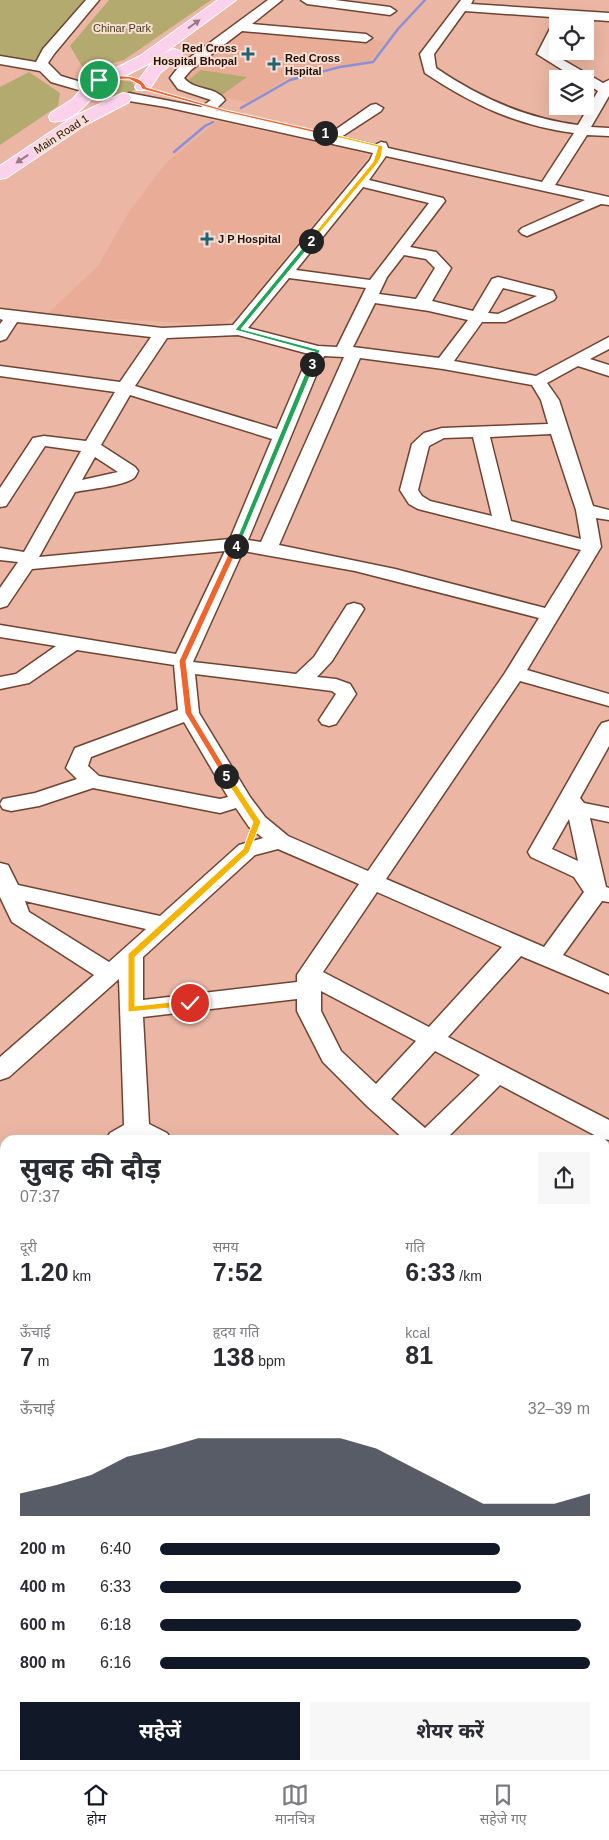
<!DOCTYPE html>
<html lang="hi">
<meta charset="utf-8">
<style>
:root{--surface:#fff;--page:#f7f7f7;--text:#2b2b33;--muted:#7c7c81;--line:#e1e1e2;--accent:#111827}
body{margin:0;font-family:Arial,"Noto Sans Devanagari",sans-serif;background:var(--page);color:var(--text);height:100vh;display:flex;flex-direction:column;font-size:19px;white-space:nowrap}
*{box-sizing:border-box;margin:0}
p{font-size:16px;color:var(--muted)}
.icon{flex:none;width:28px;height:28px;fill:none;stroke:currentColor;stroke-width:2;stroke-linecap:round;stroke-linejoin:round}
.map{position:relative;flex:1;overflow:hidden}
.drawer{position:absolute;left:0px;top:1135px;width:610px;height:635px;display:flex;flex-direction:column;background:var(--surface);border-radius:15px 15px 0 0;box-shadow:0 5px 20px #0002}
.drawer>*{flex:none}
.fabs{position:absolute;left:549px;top:15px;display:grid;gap:10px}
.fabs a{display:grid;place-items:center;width:45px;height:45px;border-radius:0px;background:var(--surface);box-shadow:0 5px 20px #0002;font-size:25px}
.pin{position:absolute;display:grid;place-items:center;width:42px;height:42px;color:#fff;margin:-21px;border:2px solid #fff;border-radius:50%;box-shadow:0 1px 5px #0007}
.km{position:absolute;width:25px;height:25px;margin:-12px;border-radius:50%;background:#222;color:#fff;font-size:14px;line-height:25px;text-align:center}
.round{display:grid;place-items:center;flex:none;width:52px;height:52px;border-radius:0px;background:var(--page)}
.summary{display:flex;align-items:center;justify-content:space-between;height:85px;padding:0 20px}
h1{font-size:28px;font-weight:700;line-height:38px}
.figures{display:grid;grid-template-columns:repeat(3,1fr);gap:8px;height:85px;padding:5px 20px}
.figures div{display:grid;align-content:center}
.figures b{font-size:25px;font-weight:700}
.figures small{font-size:14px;font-weight:400}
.figures p{font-size:14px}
.chart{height:140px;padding:10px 20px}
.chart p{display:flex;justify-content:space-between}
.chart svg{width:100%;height:90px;margin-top:5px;fill:var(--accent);opacity:.7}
.action{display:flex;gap:10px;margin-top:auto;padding:10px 20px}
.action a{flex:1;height:58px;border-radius:0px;background:var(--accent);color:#fff;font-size:20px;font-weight:700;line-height:58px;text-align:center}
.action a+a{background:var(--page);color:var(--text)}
ul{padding:0 20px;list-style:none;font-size:16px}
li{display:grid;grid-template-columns:80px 60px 1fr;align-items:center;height:38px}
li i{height:12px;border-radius:6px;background:var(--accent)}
.dock{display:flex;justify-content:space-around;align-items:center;height:70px;border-top:1px solid var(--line);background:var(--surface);font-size:14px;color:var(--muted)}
.dock a{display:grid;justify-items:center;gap:2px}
.dock .current{color:var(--accent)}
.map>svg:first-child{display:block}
</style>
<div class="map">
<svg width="609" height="1770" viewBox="0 0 609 1770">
<rect width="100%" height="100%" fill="#ebb7a4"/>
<!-- built -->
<g fill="#e8ac97">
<polygon points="241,28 386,41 370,61 337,66 288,78 248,102 221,97 180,78"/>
<polygon points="217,121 353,150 369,156 239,314 220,325 46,315 98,266 129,212 165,164"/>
</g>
<!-- green -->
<g fill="#b3aa6f">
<polygon points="0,0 86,0 73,15 38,62 0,55"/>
<polygon points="109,0 211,0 124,60 102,66 83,68 70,46"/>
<polygon points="201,70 247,77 222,95 185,83"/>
<polygon points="29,72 60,93 58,106 0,145 0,87"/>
<path d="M119 80 132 82 136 88C127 99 107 99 96 91L98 84Z"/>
</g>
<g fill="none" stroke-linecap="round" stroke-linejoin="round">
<!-- stream -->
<g stroke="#8c8fd5" stroke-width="2.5">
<polyline points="241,108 290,80 340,67 373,62 398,29 425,0"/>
<polyline points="174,152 205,126 213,122"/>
</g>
<defs>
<g id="minor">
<polygon points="86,0 99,0 54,54 48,63 61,76 94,86 96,89 94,92 89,93 51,82 40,71 0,64 0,56 36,62 43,49"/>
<path d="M268 0H282L252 24 366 34 372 38 366 42 242 31 191 70 184 78C194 91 216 86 225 100L215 110 328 135 371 105 376 104 383 108 381 111 341 137 375 145 381 142 386 143 388 148 542 182 574 133C518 126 471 104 425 73L420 54 461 0H473L471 4 609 13V21L465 11 434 54 436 68C480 98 525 118 578 125L598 91 585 83V79H577L537 54 553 23H563L558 24V40L551 53 603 83 609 80V96L591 127 609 128V136L587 135 555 185 609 197V205L601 204 527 236 522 234 519 231 522 228 585 200 386 156 369 180 443 198 445 201 410 247 436 252 451 268 432 301 473 311 492 279 498 277 553 291 556 297 554 300 506 322H482L454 361 536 376 609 337V349L590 359 609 365V376L578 366 547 383 559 400 593 506 609 510V520L596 518 601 547 527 670 609 694V706L520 681 386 879 544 947 584 892 574 877 531 857 528 852 599 727 602 723 609 721V746L580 798 584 803 609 808V822L590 818 606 887 609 888V902L602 901 563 955 609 976V993L521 956 448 1037 609 1120V1140L600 1138 500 1085 445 1140H405L367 1106 323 1062 297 1011V999L143 1017 149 1124 167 1133 171 1140H106L110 1133 124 1125 119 979 9 1077 0 1080V1057L94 975 12 922 0 897V863L8 865 18 885 160 916 239 845 263 838 249 827 236 808 220 813 93 788 39 806 11 811 3 809 0 804 3 799 35 793 77 779 66 768 75 748 178 710 174 665 77 650 29 683 0 689V677L16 674 56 646 0 637V625L176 654 225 551 32 569 7 606 0 608V588L18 562 0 560V548L24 552 81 451 45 446 6 506 0 507V488L33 438 44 436 86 441 115 392 0 376V366L120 382 151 337 17 322 6 339 0 341V324L3 320 0 319V309L162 328 233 325 370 160 373 153 166 107 129 101 122 97 129 93 201 107 211 100 178 89 170 78 181 64ZM363 187 429 203 370 280 296 270ZM404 255 426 259 435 268 416 299 379 294 387 277ZM289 278 366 288 337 347 318 346 248 328ZM503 288 537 296 498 314 488 313ZM375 303 429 311 468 320 439 358 353 347ZM238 335 309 354 277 429 135 386 167 338ZM324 356 344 357 261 542 248 540ZM360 358 443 369 532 385 541 400 548 424 442 428 424 433 412 444 400 490 409 504 418 509 581 550 545 608 395 569 279 545ZM130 395 272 439 230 539 39 557 75 492C90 489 123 486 134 478 136 476 137 473 138 471L135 467 101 445ZM551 434 576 510 581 539 511 521 490 437ZM473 437 492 516 430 501 422 496 418 490 429 446 444 438ZM95 457 118 472 82 480ZM243 551 355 571 539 618 505 673 368 871 288 836 265 817 250 797 199 713 195 674 332 691 336 694 319 720 322 724 329 726 336 724 356 694 350 684 336 679 317 677 332 661 364 609 361 605 354 603 347 605 314 657 296 674 193 662ZM184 722 228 797 220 799 99 776 88 766 91 757ZM569 819 578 861 552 849ZM278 849 359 884 301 969 297 975V982L143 1000V957L255 855ZM377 892 502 947 429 1027 323 972ZM25 901 146 929 109 962 29 912ZM321 991 416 1041 376 1084 341 1051 321 1011ZM435 1051 480 1075 425 1128 391 1099Z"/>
<polygon points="301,0 335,0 390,7 396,11 390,15 307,4"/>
<polygon points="609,1170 609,1195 605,1196 605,1172"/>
<polygon points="605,1331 609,1332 609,1364 605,1363"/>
<polygon points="609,1414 609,1443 605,1444 605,1415"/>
<polygon points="0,1425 5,1427 5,1453 0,1451"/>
<polygon points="605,1639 609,1640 609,1668 605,1667"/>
<polygon points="5,1642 5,1674 0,1676 0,1644"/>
<polygon points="0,1682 5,1683 5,1713 0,1712"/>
<polygon points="215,1765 275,1765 273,1770 213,1770"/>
<polygon points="283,1765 316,1765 318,1770 285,1770"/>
</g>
<g id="major">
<polygon points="218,0 236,0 152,62 115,81 103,81 101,78 103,75 140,56"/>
<path d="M174 49 180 51 182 54 180 57 160 73 149 90H137L135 87C144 72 156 54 174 49Z"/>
<path d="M89 86 95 87 97 91C88 104 69 125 51 121L49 117 51 113 73 99 83 87Z"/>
<polygon points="123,93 129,94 131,98 129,102 85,125 6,178 0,179 0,166 73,117"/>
</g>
</defs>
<!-- minor casing -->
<use href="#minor" stroke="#6f4332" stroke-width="3"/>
<!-- major casing -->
<use href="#major" stroke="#fff" stroke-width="2"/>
<!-- minor -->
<use href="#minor" fill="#fff" fill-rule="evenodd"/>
<!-- major -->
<use href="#major" fill="#fbd1ec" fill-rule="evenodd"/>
</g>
<!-- one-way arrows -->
<defs><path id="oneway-solid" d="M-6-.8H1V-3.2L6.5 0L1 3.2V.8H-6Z" transform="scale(1.25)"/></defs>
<g fill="#997a86">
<use href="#oneway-solid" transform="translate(194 24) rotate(-36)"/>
<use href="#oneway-solid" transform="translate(22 159) rotate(146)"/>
</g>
<!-- split-1 -->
<path fill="#f0652b" stroke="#fff" d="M109 76C120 76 141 74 146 87L226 110 328 133 325 135 225 112 142 89 140 85 129 79 97 80Z"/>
<!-- split-2 -->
<polygon fill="#f5b400" stroke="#fff" points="325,132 383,146 381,157 377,164 311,243 309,240 373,162 378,147 323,134"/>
<!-- split-3 -->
<polygon fill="#22a559" stroke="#fff" points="309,240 314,241 241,329 320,350 315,364 312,366 309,364 315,352 235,330"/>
<!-- split-4 -->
<polygon fill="#22a559" stroke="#fff" points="312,363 315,364 239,546 233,548 309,364"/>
<!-- split-5 -->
<polygon fill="#f0652b" stroke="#fff" points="236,544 239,546 186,661 192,713 230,776 226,778 223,776 185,713 179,661 232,546"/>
<!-- split-6 -->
<polygon fill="#f5b400" stroke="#fff" points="224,774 229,774 261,822 249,852 135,957 135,1006 190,1000 195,1003 190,1006 128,1012 128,954 243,849 253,822 223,776"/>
<!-- markers -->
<g fill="#206376" stroke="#f9ded4" stroke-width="2">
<path d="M245.5 46.5h5v5h5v5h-5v5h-5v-5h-5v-5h5z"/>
<path d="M271.5 56.5h5v5h5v5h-5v5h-5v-5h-5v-5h5z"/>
<path d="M204.5 231.5h5v5h5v5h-5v5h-5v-5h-5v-5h5z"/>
</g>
<g text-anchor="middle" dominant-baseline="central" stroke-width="4" stroke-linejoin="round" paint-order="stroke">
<!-- far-park labels -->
<g font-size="11" fill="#45401c" stroke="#f9ded4">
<text x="122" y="28">Chinar Park</text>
</g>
<!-- far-poi labels -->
<g font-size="11" font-weight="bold" fill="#221009" stroke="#f9ded4" text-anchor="start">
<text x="237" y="48" text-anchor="end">Red Cross<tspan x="237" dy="13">Hospital Bhopal</tspan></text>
<text x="285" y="58">Red Cross<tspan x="285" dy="13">Hspital</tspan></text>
<text x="218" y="239">J P Hospital</text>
</g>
<!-- far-street labels -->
<g font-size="11" fill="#221009" stroke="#f9ded4">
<text transform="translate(61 134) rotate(-33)">Main Road 1</text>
</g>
</g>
</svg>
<div class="fabs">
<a><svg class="icon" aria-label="locate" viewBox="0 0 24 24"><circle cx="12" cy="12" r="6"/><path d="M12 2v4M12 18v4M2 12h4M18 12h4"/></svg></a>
<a><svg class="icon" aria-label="layers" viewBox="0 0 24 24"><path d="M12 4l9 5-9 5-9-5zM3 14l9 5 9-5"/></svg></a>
</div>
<div class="pin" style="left:99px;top:80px;background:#1e9e55"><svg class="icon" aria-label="arrive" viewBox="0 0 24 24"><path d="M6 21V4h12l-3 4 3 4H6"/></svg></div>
<div class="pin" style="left:190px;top:1003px;background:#d93025"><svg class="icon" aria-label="check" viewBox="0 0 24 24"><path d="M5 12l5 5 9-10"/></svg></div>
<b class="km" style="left:325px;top:133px">1</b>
<b class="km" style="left:311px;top:241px">2</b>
<b class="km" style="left:312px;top:364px">3</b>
<b class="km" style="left:236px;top:546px">4</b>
<b class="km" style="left:226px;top:776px">5</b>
<section class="drawer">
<div class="summary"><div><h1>सुबह की दौड़</h1><p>07:37</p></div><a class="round"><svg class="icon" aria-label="share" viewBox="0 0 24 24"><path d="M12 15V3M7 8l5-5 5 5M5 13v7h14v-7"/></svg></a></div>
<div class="figures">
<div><p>दूरी</p><b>1.20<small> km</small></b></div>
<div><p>समय</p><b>7:52</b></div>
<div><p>गति</p><b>6:33<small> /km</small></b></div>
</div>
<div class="figures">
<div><p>ऊँचाई</p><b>7<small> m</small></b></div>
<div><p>हृदय गति</p><b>138<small> bpm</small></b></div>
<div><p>kcal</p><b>81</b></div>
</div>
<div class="chart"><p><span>ऊँचाई</span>32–39 m</p>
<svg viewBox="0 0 160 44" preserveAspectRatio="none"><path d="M0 44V33L10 29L20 24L30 15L40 11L50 6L60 6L70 6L80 6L90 6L100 11L110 20L120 29L130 38L140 38L150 38L160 33V44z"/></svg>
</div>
<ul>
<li><b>200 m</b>6:40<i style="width:79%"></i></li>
<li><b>400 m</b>6:33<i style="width:84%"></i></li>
<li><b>600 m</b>6:18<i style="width:98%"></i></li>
<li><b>800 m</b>6:16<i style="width:100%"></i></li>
</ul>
<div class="action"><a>सहेजें</a><a>शेयर करें</a></div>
</section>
</div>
<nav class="dock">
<a class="current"><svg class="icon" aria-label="home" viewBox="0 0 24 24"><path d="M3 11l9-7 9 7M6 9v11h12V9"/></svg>होम</a>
<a><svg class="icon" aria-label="map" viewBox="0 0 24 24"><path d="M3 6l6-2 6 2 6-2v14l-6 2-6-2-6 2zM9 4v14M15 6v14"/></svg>मानचित्र</a>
<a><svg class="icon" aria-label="saved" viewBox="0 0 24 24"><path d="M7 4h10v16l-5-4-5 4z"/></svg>सहेजे गए</a>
</nav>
